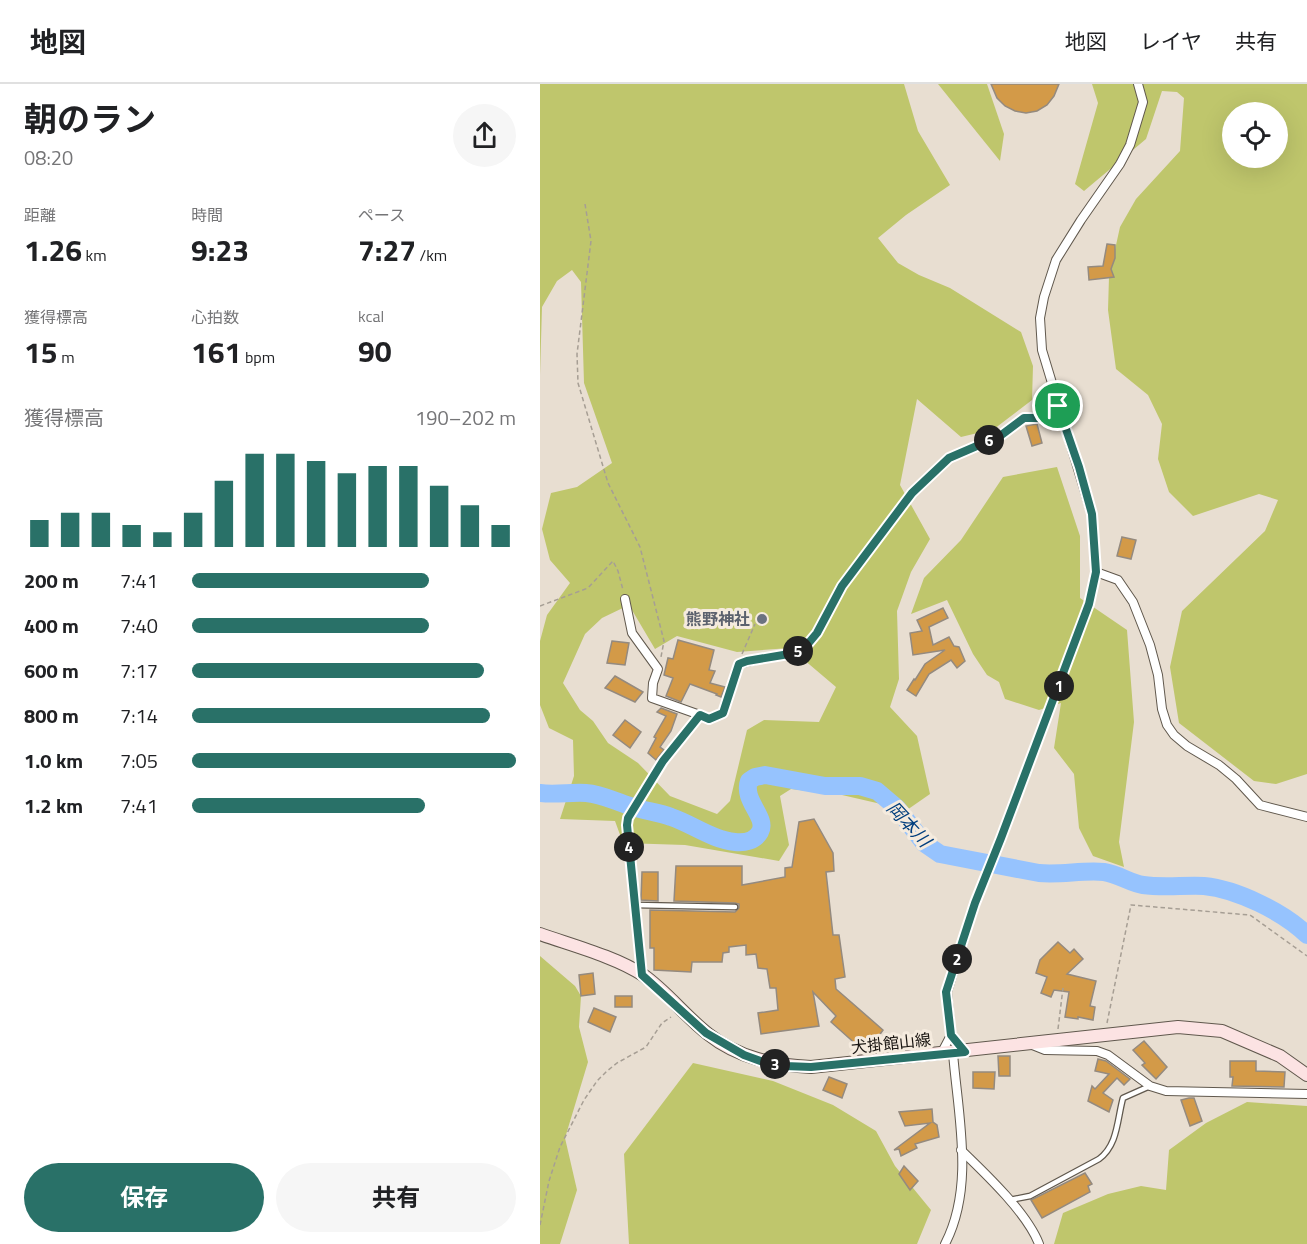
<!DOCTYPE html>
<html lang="ja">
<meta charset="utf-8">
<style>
:root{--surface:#fff;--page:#f6f6f6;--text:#202124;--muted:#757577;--line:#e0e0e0;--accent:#297168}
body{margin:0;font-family:"Titillium Web","Noto Sans JP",sans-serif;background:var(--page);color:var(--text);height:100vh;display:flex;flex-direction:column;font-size:22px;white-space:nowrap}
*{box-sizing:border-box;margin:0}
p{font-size:20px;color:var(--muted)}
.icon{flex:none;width:33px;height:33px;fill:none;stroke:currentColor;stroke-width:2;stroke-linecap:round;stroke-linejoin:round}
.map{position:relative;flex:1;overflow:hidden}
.sheet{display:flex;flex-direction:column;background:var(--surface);width:540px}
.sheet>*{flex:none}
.tools{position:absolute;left:682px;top:18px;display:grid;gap:12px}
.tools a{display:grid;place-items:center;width:66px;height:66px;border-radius:50%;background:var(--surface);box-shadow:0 6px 24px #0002;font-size:30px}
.pin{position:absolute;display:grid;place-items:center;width:51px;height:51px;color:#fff;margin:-26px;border:3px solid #fff;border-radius:50%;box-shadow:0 2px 6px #0007}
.km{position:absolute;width:30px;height:30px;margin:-15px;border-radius:50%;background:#222;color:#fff;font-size:16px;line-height:30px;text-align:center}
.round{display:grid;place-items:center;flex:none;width:63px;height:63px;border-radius:32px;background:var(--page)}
.headline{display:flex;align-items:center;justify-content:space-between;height:102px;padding:0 24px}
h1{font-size:33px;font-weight:700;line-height:45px}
.stats{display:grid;grid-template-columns:repeat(3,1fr);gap:9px;height:102px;padding:6px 24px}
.stats div{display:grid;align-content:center}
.stats b{font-size:30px;font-weight:700}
.stats small{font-size:16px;font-weight:400}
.stats p{font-size:16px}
.chart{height:168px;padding:12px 24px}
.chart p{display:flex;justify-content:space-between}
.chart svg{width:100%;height:108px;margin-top:6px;stroke:var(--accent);stroke-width:6}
.action{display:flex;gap:12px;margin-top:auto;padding:12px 24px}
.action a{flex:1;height:69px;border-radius:36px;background:var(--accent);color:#fff;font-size:24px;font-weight:700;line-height:69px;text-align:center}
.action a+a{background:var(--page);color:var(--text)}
ul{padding:0 24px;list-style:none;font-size:20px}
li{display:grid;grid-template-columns:96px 72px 1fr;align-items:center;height:45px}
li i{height:15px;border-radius:8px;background:var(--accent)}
header{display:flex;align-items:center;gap:36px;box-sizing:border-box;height:84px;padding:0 30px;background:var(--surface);border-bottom:2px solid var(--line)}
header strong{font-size:28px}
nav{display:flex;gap:33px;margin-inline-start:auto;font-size:21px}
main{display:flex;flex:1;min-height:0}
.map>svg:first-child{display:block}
</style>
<header>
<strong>地図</strong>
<nav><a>地図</a><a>レイヤ</a><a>共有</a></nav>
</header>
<main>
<section class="sheet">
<div class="headline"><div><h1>朝のラン</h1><p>08:20</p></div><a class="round"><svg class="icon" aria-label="share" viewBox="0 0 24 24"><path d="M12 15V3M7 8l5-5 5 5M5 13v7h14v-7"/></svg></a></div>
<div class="stats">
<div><p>距離</p><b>1.26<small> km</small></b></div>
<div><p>時間</p><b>9:23</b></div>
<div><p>ペース</p><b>7:27<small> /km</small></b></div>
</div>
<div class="stats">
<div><p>獲得標高</p><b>15<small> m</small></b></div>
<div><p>心拍数</p><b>161<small> bpm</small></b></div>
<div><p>kcal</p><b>90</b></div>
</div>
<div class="chart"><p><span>獲得標高</span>190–202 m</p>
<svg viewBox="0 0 160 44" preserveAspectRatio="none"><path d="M5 44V33M15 44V30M25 44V30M35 44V35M45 44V38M55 44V30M65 44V17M75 44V6M85 44V6M95 44V9M105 44V14M115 44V11M125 44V11M135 44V19M145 44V27M155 44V35"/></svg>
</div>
<ul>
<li><b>200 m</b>7:41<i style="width:73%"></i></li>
<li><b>400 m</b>7:40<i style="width:73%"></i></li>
<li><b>600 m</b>7:17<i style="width:90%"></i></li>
<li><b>800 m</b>7:14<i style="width:92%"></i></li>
<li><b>1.0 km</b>7:05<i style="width:100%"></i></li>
<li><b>1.2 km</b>7:41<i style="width:72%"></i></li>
</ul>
<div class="action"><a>保存</a><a>共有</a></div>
</section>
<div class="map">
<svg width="767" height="1160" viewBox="0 0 767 1160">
<rect width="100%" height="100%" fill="#e8ded1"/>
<!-- green -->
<g fill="#bfc66c" fill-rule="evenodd">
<path d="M0 0H364L378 47 410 101 366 131 338 154 358 179 379 191 410 204 481 248 493 282 492 316 454 345 421 353 377 315 360 401 390 455 371 488 357 527 359 595 350 623 377 652 390 710 367 726 302 711 251 705 240 712 249 761 239 777 145 761 83 759 75 737 20 735 34 692 33 656 9 644 0 621V557L7 531 30 499 10 476 2 445 11 409 37 403 72 379 44 299 41 198 32 186 17 197 2 223 0 291ZM89 521 115 565 137 552 197 568 250 564 296 603 279 638 224 636 207 646 190 717 177 730 130 712 98 679 68 659 53 637 40 626 23 599 45 550 62 534Z"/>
<polygon points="398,0 447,0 464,50 460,77"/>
<path d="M552 0H767V690L736 700 714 697 639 639 630 583 642 527 725 447 738 416 719 410 653 432 629 408 618 375 622 340 608 311 576 285 568 226 569 193 580 143 596 115 640 67 644 14 637 8 622 7 606 55 544 107 535 100 558 19ZM693 28H738V74H693Z"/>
<polygon points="517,383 540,452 540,514 587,546 594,638 579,758 584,783 553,772 539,744 534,690 514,664 521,619 499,626 465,615 459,598 447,591 433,570 407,516 371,530 384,494 421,456 463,393"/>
<polygon points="0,872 35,902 41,912 39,943 48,978 25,1054 37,1106 20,1160 0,1160"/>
<polygon points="153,979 233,997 293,1021 336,1047 355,1082 391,1126 377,1160 89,1160 84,1070"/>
<polygon points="707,1018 767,1022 767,1160 514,1160 523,1129 568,1110 601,1102 626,1106 629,1066 666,1039"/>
</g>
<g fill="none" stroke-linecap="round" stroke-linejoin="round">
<!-- river -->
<path stroke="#96c3fe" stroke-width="18" d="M0 709C15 711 31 708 46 709 62 710 76 718 90 722 104 727 118 728 131 733 152 740 173 756 195 758 204 759 215 757 220 748 228 733 202 717 209 697L215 693 225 691 285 702H320L337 707 357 724 384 759 400 770 499 789C521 791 543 786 564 788 578 790 590 799 603 801 623 804 644 801 664 802 696 805 744 828 767 851"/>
</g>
<!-- building -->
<g fill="#d39a48" stroke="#948a7f" stroke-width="1.5">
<polygon points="451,0 519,0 514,12 507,21 497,27 486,29 475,27 465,22 457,14"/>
<polygon points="567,160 575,161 575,174 571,185 574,193 549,196 548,183 563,182"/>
<polygon points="497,340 502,359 492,362 486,342"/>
<polygon points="582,453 596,456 591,475 577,472"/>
<polygon points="403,524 408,534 389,543 393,561 409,553 414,562 419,563 425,577 417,584 411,576 389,590 376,612 367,606 374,595 375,596 385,580 405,566 373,571 370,549 382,547 377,536"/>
<polygon points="138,556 174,566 169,586 175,587 170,599 185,603 181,613 176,611 177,610 150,600 141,618 126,612 133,594 124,591 128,574 133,575"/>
<polygon points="72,557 89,559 85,581 67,579"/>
<polygon points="75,592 103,608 95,618 65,604"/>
<polygon points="121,624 137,630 131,647 120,663 124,666 116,676 108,669 116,654 114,653 126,632 117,628"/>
<polygon points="85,636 101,648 90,664 73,651"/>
<polygon points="274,735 293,769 294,787 286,788 293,851 299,851 305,893 295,895 296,905 343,946 333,960 324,956 319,963 291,938 296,932 273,908 279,942 221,950 218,929 238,926 236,904 230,904 227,885 218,884 216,870 206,871 206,861 189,863 189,868 183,869 182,878 152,878 151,888 114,886 114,864 110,864 110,826 195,828 199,824 199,820 195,819 134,817 136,782 202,782 202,801 245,793 245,784 252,783 259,738"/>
<polygon points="102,788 118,788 118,817 101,816"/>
<polygon points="518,858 530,869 534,865 543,875 527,890 556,897 550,922 555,923 553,936 538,933 538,935 525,933 529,908 514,906 511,913 501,909 507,893 496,889 500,876"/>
<polygon points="53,889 55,910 41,912 39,891"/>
<rect x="75" y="912" width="17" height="11"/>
<polygon points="54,924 76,933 70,948 48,938"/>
<polygon points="604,957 627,983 616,995 602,981 605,979 593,966"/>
<polygon points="458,972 470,972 470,992 459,992"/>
<polygon points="558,975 566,977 590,995 584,1001 577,994 563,1009 573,1016 569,1028 548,1017 552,1002 555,1005 569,990 555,987"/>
<polygon points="690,977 716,977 716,987 745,988 744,1003 692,1002 693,993 690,993"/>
<polygon points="433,988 455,988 454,1005 433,1004"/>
<polygon points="289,993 307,1000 302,1014 283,1006"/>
<polygon points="649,1014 654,1014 662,1037 650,1042 641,1016"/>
<polygon points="392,1025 393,1038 397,1041 399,1053 375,1060 377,1064 361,1072 359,1065 354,1066 390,1039 365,1042 359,1028"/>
<polygon points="364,1082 378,1097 370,1106 359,1090"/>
<polygon points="545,1089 552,1100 548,1102 550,1108 502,1134 491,1116"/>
</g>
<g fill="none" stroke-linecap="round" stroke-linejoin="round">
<defs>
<g id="lane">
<polyline points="95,821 195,823"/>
<path d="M470 1116 490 1112 559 1075C578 1061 577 1036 583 1014L610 1002"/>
</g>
<g id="street">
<polyline points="556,488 578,496 593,518 610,561 618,591 622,625 627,641 634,651 647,662 679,681 696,695 720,721 767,733"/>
<polyline points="85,515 92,549 118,585 113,599 112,614 160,631"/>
<polyline points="102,891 87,741 88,733 123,677 160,631 169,635 183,629 199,580 216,576"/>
<polyline points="490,960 505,966 557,967 568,971 610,1002 626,1007 767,1010"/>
<polyline points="401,970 411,951 407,908 435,819 461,754 549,520 556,488 552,431 502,266 500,234 504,213 516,176 541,136 580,80 590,61 603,18 598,0"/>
<path d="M421 1066C446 1090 487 1129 499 1160"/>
<path d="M405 1160C435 1102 418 1032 413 969"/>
</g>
<path id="secondary" d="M0 850C31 861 76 873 103 891 127 908 145 932 168 950 198 974 234 981 271 983L638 943 682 947 740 972 767 991"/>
</defs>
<!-- lane casing -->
<use href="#lane" stroke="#60584d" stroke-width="7"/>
<!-- street casing -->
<use href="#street" stroke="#60584d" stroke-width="10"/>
<!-- secondary casing -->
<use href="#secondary" stroke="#60584d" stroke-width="14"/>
<!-- path -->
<g stroke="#a69e94" stroke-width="1.5" stroke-dasharray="4.5 3" stroke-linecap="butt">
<polyline points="45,120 51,157 37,270 38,299 68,399 100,463 124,557 121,573"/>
<polyline points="0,522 48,504 73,477 78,487 83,506"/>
<polyline points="202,570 215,540"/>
<polyline points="226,575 255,569 267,561 277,549 302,502 372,409 409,374 460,352 484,334 502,334 510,329"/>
<polyline points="567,939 591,821 710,831 767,872"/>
<polyline points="518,945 523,904"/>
<polyline points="0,1141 9,1097 20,1063 44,1016 57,997 67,987 77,979 106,963 122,939 131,933"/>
</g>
<!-- lane -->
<use href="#lane" stroke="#fff" stroke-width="4.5"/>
<!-- street -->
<use href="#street" stroke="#fff" stroke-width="8"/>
<!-- secondary -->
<use href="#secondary" stroke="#fce3e3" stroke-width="12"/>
</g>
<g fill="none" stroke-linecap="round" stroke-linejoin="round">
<defs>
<polygon id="route" points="518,322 539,383 552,430 556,488 549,520 461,754 435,819 406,908 411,951 425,968 271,983 245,982 223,978 204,971 166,949 102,891 87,741 88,734 123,677 160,631 169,635 183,629 199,580 207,577 255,569 267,561 277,549 302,502 372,409 409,374 460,352 484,334 502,334"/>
</defs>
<!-- route casing -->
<use href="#route" stroke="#fff" stroke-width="12"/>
<!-- route -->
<use href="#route" stroke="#297168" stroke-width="8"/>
</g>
<!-- markers -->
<circle fill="#6b7280" stroke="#f5ebde" stroke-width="2" cx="222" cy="535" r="6"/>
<g text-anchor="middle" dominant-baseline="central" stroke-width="6" stroke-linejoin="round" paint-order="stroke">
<!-- worship labels -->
<g font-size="16" font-weight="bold" fill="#5b616d" stroke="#f5ebde" text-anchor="end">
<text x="210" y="535">熊野神社</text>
</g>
<!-- street labels -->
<g font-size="16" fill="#191511" stroke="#f5ebde">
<text transform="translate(351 959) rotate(-6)">犬掛館山線</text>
</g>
<!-- water labels -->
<g font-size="18" font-style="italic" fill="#023f7e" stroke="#f5ebde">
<text transform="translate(369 740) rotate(47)">岡本川</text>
</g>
</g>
</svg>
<div class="tools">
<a><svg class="icon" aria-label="locate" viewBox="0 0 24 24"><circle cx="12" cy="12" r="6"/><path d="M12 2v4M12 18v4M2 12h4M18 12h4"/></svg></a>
</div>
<div class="pin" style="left:518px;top:322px;background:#1e9e55"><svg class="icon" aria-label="arrive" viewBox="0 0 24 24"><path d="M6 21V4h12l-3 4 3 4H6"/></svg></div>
<b class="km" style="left:519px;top:602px">1</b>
<b class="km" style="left:417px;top:875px">2</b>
<b class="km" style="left:235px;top:980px">3</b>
<b class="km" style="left:89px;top:763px">4</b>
<b class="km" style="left:258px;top:567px">5</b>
<b class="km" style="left:449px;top:356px">6</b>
</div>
</main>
